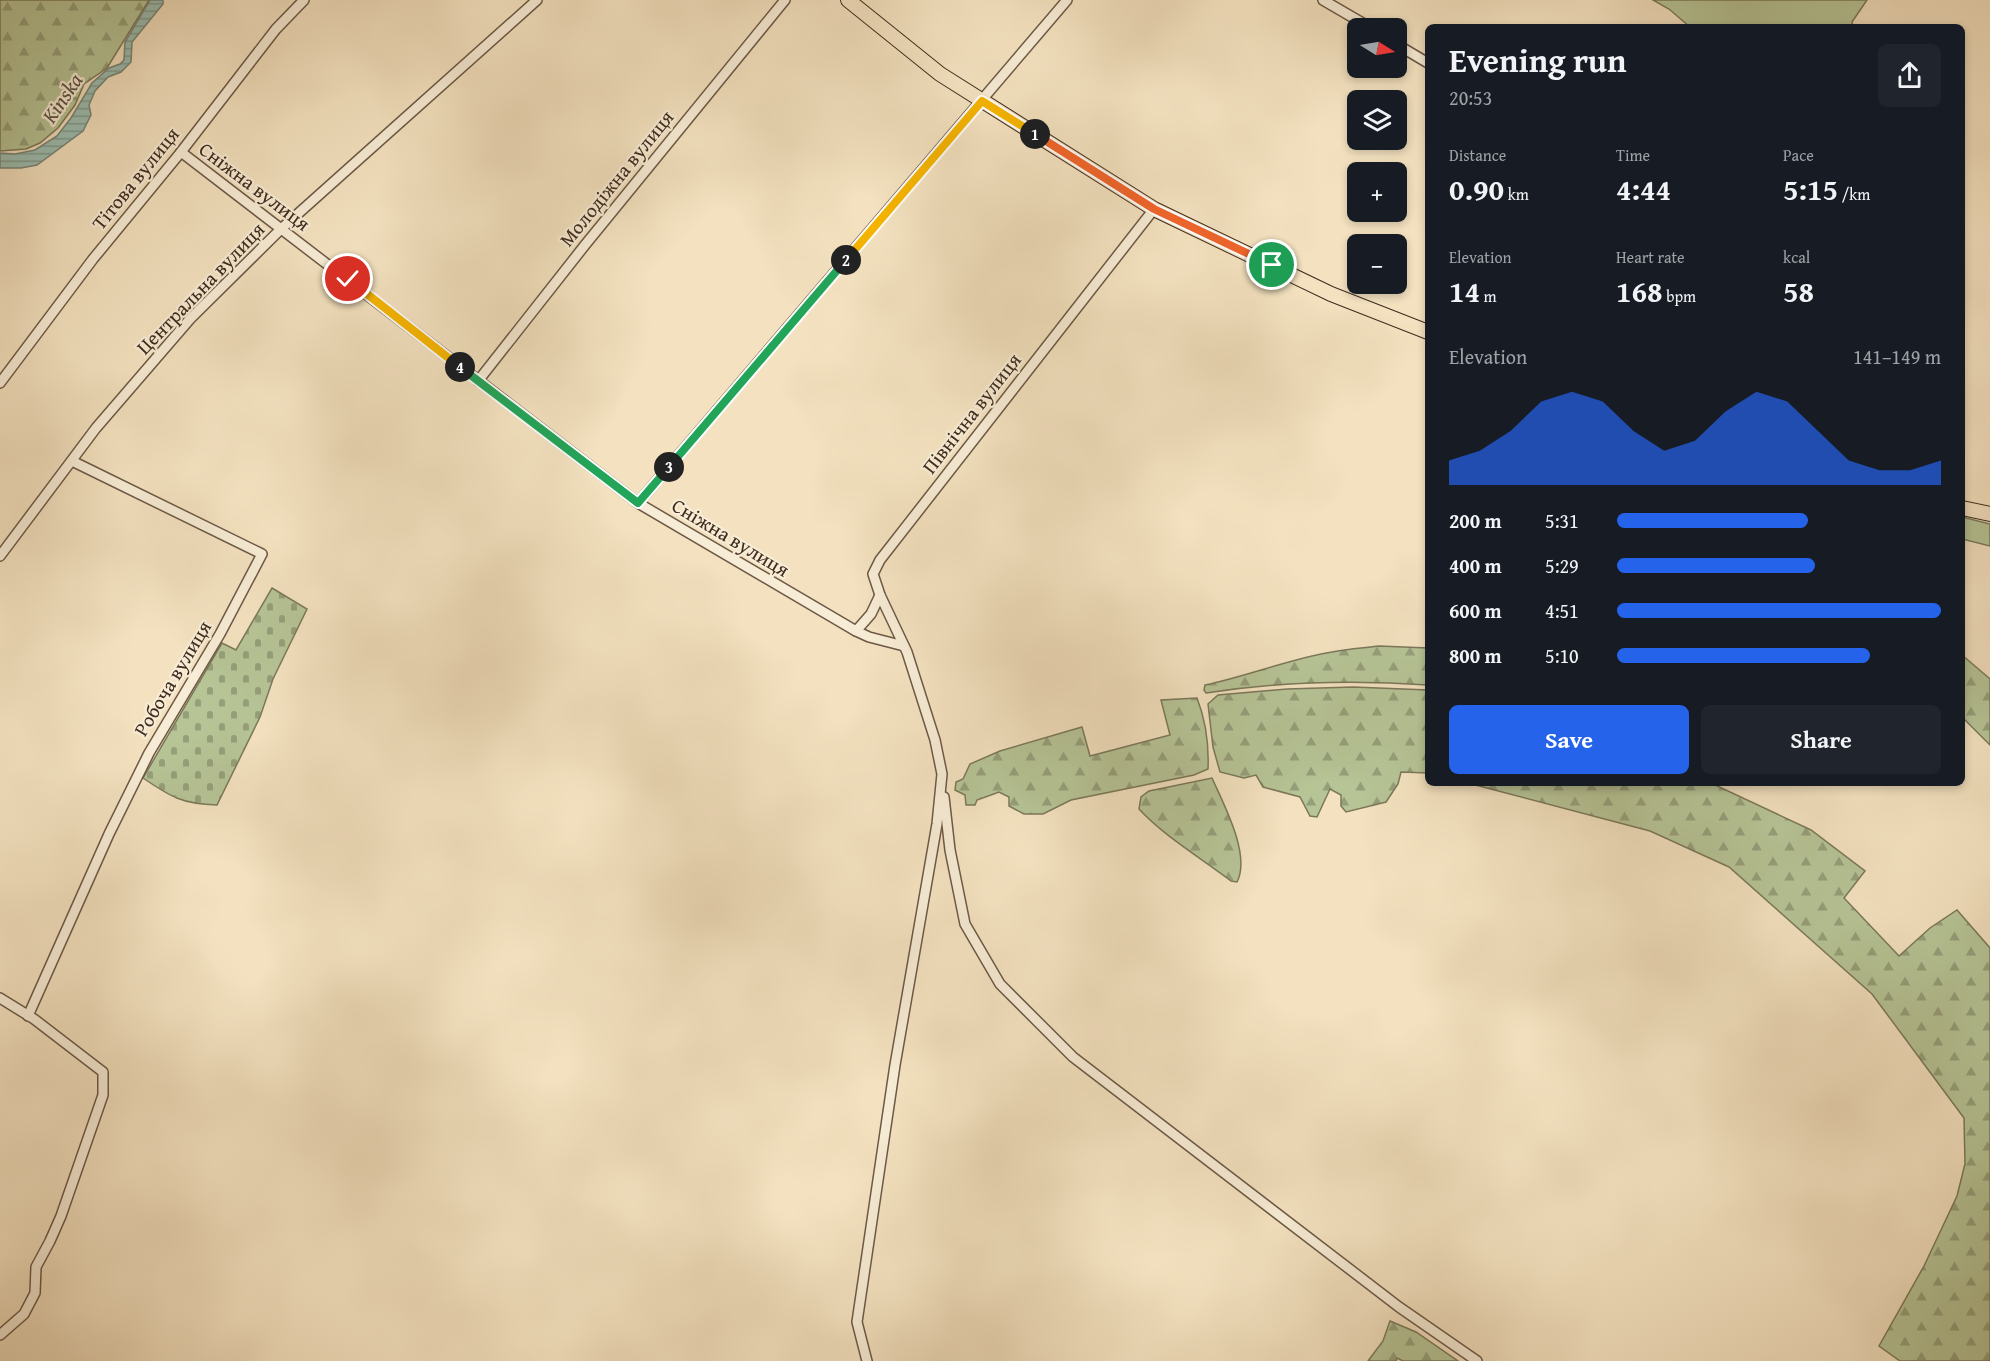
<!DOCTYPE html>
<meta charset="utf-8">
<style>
:root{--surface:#171b24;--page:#20242c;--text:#f1f3f6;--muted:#9ea1a6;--accent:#2563eb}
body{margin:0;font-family:"Gentium Book Plus",serif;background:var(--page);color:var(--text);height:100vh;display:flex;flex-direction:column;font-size:22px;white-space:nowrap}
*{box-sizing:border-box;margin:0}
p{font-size:20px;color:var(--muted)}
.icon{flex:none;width:33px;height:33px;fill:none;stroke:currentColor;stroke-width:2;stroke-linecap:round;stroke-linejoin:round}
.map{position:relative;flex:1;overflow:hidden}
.side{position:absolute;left:1425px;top:24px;width:540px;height:762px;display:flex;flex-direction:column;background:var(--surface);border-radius:9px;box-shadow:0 3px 9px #0003}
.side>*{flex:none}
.needle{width:39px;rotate:101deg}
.controls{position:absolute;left:1347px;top:18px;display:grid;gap:12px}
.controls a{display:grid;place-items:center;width:60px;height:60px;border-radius:9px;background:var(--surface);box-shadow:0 3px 9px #0003;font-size:30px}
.pin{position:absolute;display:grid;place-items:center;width:51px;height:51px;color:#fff;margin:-26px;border:3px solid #fff;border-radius:50%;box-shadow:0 2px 6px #0007}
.km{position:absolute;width:30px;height:30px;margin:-15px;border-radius:50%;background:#222;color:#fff;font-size:16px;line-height:30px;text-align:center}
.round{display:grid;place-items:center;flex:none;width:63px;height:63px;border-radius:9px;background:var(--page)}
.summary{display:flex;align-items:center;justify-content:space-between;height:102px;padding:0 24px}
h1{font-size:33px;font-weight:600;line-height:45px}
.figures{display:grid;grid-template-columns:repeat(3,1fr);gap:9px;height:102px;padding:6px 24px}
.figures div{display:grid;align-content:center}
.figures b{font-size:30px;font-weight:600}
.figures small{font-size:16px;font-weight:400}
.figures p{font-size:16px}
.chart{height:168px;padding:12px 24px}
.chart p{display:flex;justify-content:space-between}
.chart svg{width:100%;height:108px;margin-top:6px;fill:var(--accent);opacity:.7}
.primary-button{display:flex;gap:12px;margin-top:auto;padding:12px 24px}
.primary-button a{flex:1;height:69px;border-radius:9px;background:var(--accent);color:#fff;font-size:24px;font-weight:600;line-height:69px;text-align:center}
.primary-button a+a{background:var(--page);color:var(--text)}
ul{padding:0 24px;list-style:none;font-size:20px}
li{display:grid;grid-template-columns:96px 72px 1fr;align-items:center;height:45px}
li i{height:15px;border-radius:8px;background:var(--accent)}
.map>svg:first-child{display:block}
</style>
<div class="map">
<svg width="1990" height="1361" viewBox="0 0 1990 1361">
<defs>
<pattern id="forest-firs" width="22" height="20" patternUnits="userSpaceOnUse" patternTransform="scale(1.5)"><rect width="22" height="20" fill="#b6c496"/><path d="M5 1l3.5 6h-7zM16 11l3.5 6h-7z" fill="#959f7a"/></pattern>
<pattern id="cemetery-stones" width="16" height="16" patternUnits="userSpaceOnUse" patternTransform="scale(1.5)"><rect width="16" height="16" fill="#b6c496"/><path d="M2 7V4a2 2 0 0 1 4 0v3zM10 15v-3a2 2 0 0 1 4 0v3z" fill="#959f7a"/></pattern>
<pattern id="water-rules" width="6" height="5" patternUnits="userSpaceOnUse" patternTransform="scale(1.5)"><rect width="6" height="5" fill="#9bbeb2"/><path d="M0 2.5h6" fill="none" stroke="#809b90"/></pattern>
</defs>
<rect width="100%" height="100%" fill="#f3e1bf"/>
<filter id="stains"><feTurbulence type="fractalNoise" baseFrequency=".00333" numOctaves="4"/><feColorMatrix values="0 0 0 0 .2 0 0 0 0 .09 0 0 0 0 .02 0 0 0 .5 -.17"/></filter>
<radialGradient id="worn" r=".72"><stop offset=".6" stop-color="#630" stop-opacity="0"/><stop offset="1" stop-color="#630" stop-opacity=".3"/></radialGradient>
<!-- green -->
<g fill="#b6c496" stroke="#7b785a" stroke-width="1.5">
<polygon points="1653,0 1867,0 1852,22 1853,27 1690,27 1669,9"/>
<polygon points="1962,517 1990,524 1990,546 1962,539"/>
</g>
<!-- forest -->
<g fill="url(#forest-firs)" stroke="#7b785a" stroke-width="1.5">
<polygon points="0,0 149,0 107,68 84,84 75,105 58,128 40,143 26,149 0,151"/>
<path d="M1379 646 1428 648V685C1356 680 1277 682 1206 693L1204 690 1205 685C1248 676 1289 659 1332 652 1347 649 1363 648 1379 646Z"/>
<polygon points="1962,655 1990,679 1990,745 1962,717"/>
<polygon points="1353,687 1428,690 1428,773 1401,772 1398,784 1386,802 1346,812 1341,806 1341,795 1330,789 1317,817 1310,816 1300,797 1263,787 1256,775 1244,778 1220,772 1213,747 1208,704 1218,695 1287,689"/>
<path d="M1197 698C1206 721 1209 745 1208 769L1194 775 1071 800 1043 814H1024L1009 806V797L999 792 977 800 975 805H966L965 795 955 790 956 782 963 779 970 764 1000 751 1082 727 1090 756 1170 735 1161 700Z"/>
<path d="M1212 778C1224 805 1251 855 1237 882L1231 881C1201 858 1165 837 1139 809L1141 797 1149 791Z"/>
<polygon points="1468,783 1711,783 1811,830 1865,871 1844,898 1899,956 1930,928 1957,910 1990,948 1990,1361 1900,1361 1879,1346 1924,1266 1957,1196 1965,1164 1964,1118 1872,994 1729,867 1650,831"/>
<polygon points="1390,1321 1416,1332 1458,1361 1403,1361 1397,1358 1396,1361 1368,1361 1383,1341"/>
</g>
<!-- cemetery -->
<path fill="url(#cemetery-stones)" stroke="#7b785a" stroke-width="1.5" d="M272 588 307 609 273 679 260 717 217 805C182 804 171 797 143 778L222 643 236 650Z"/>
<!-- water -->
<polygon fill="url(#water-rules)" stroke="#778477" stroke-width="1.5" points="150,0 163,0 163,4 132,42 131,62 121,72 108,77 95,91 89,105 91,115 83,131 37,165 21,168 0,168 0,153 15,154 35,150 57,136 71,118 92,83 109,68 120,64 124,60 125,42"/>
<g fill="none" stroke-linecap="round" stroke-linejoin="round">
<defs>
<g id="minor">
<polyline points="1323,0 1371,28"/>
<polyline points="1396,44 1428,63"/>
<polyline points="181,152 638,503 856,631 869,637 904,646"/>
<polyline points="478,381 585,245 785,0"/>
<polyline points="0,383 93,259 181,152 276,29 304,0"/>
<polyline points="638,503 1067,0"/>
<polyline points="0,556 96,428 190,319 282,228 537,0"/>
<polyline points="856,631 871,614 880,595"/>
<polyline points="944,797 950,850 965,924 1000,984 1073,1057 1399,1307 1477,1361"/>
<polyline points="0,998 34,1019 103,1072 103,1095 61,1216 50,1241 36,1267 35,1293 24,1314 0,1335"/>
<polyline points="28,1016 109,834 149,753 220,634 262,554 72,461"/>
<polyline points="867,1361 857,1322 895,1065 937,824 942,774 935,740 907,652 880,595 873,574 880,560 1154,209"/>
</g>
<g id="primary">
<polyline points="848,0 940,74 1154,209 1331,294 1428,332"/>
<polyline points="1962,508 1990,514"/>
</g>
</defs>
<!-- minor casing -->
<use href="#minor" stroke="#6d5946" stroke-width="12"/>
<!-- primary casing -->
<use href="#primary" stroke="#402c1e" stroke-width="16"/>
<!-- minor -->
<use href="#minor" stroke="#f7ecd5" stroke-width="9"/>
<!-- primary -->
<use href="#primary" stroke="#f3e1bf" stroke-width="14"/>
</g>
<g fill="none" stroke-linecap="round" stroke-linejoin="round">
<defs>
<polyline id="split-1" points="1035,134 1154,209 1272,265"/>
<polyline id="split-2" points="846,260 982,101 1035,134"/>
<polyline id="split-3" points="669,467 846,260"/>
<polyline id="split-4" points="460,367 638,503 669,467"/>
<polyline id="split-5" points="348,279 460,367"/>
</defs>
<!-- split-1 casing -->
<use href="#split-1" stroke="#fff" stroke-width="12"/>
<!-- split-2 casing -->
<use href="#split-2" stroke="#fff" stroke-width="12"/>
<!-- split-3 casing -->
<use href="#split-3" stroke="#fff" stroke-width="12"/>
<!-- split-4 casing -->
<use href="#split-4" stroke="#fff" stroke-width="12"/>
<!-- split-5 casing -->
<use href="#split-5" stroke="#fff" stroke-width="12"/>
<!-- split-1 -->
<use href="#split-1" stroke="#f0652b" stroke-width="8"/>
<!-- split-2 -->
<use href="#split-2" stroke="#f5b400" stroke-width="8"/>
<!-- split-3 -->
<use href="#split-3" stroke="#22a559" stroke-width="8"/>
<!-- split-4 -->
<use href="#split-4" stroke="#22a559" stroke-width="8"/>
<!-- split-5 -->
<use href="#split-5" stroke="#f5b400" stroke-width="8"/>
</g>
<g text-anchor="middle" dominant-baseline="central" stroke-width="4.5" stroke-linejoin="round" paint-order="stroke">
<!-- street labels -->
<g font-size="20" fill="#402c1e" stroke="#f7ecd5">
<text transform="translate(135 178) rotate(-51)">Тітова вулиця</text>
<text transform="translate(616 178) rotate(-51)">Молодіжна вулиця</text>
<text transform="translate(255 186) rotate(37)">Сніжна вулиця</text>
<text transform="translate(200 288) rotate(-46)">Центральна вулиця</text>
<text transform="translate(971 413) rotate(-52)">Північна вулиця</text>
<text transform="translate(731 537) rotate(31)">Сніжна вулиця</text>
<text transform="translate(172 678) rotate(-59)">Робоча вулиця</text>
</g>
<!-- water labels -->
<g font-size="21" font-style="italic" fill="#575043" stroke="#f7ecd5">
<text transform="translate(62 98) rotate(-56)">Kinska</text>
</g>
</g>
<rect width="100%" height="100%" filter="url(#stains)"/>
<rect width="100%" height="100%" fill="url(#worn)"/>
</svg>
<div class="controls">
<a><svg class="needle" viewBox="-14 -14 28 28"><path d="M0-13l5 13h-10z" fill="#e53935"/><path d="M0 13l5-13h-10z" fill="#9ea1a6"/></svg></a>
<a><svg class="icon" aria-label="layers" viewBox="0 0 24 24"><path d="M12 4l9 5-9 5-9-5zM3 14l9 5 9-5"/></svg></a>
<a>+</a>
<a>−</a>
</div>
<div class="pin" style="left:1272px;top:265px;background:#1e9e55"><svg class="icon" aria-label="arrive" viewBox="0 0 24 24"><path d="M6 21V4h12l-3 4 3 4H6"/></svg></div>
<div class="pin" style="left:348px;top:279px;background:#d93025"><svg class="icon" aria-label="check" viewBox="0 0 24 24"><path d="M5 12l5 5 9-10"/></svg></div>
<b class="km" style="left:1035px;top:134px">1</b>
<b class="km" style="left:846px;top:260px">2</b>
<b class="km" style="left:669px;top:467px">3</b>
<b class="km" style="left:460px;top:367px">4</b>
<section class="side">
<div class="summary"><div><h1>Evening run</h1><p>20:53</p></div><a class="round"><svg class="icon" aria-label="share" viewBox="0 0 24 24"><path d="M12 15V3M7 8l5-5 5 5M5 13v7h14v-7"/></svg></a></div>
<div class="figures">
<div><p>Distance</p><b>0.90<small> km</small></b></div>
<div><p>Time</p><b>4:44</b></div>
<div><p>Pace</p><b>5:15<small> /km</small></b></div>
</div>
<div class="figures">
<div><p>Elevation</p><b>14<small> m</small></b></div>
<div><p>Heart rate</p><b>168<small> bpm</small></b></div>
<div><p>kcal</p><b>58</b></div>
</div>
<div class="chart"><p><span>Elevation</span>141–149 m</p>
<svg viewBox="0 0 160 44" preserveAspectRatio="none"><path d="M0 44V34L10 30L20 22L30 10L40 6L50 10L60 22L70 30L80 26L90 14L100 6L110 10L120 22L130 34L140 38L150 38L160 34V44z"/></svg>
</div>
<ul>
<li><b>200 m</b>5:31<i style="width:59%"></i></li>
<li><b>400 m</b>5:29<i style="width:61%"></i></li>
<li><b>600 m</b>4:51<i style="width:100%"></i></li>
<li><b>800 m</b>5:10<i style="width:78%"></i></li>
</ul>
<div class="primary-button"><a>Save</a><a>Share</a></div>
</section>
</div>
